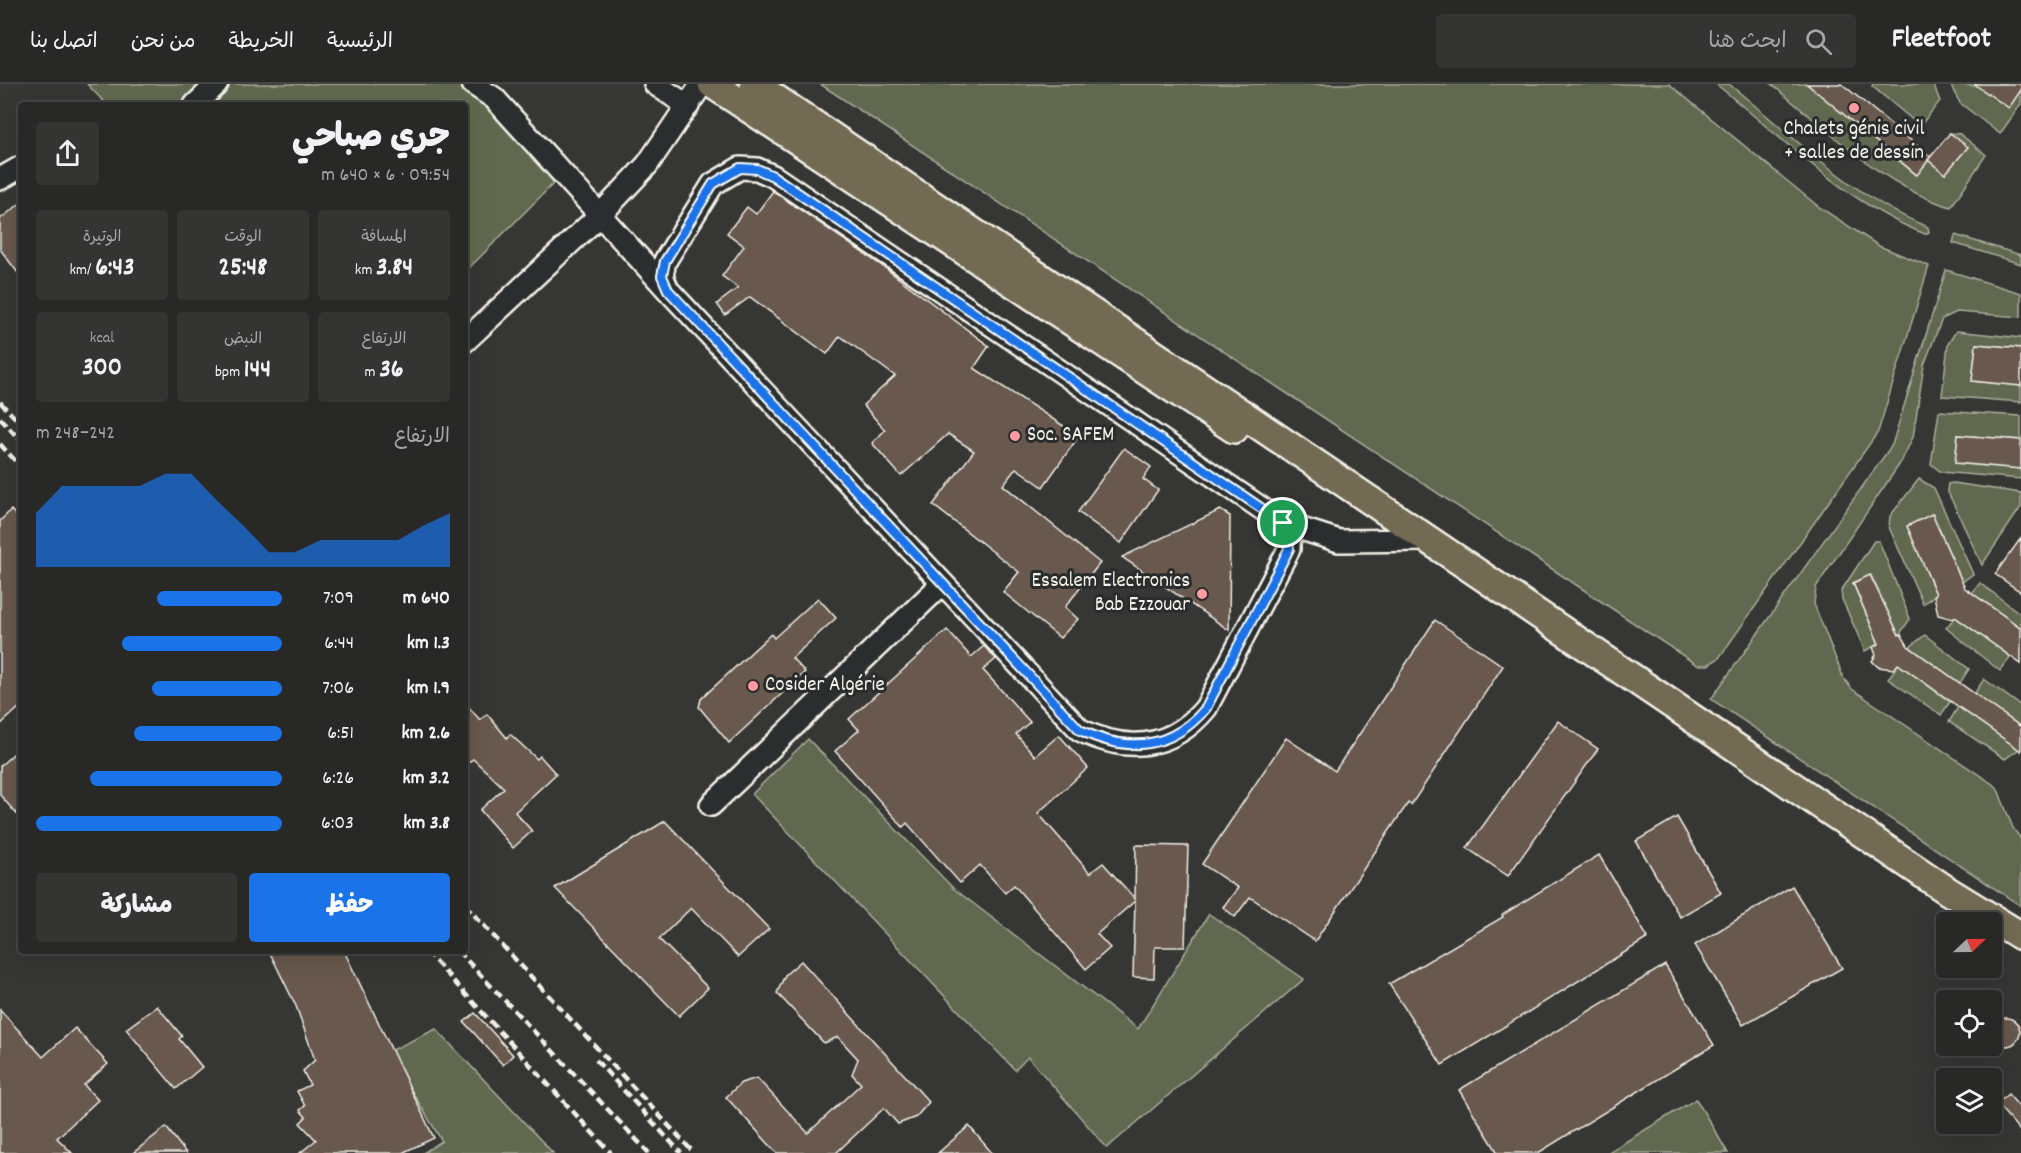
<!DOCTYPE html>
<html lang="ar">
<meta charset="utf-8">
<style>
:root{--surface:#282827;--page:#343433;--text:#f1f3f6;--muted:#a5a6a7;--line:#444;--accent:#1a73e8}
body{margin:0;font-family:Dekko,"Playpen Sans Arabic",sans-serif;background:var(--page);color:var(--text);direction:rtl;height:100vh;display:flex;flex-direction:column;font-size:22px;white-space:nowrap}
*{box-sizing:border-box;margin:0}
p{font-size:20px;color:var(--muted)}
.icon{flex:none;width:33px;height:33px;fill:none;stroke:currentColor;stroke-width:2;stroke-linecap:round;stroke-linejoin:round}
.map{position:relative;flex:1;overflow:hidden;direction:ltr}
.sheet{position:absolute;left:18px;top:18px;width:450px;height:852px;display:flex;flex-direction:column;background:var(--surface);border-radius:6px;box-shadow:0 6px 24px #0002,0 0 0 2px var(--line);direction:rtl}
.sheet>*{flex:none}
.needle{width:39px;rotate:68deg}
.tools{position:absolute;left:1936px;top:828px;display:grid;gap:12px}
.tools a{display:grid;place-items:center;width:66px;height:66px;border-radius:6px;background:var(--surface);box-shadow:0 6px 24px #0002,0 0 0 2px var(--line);font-size:30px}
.pin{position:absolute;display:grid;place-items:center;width:51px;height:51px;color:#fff;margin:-26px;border:3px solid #fff;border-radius:50%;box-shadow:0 2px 6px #0007}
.round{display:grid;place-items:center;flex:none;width:63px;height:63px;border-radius:6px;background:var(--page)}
.summary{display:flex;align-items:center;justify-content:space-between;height:102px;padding:0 18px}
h1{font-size:33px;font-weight:800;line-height:45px}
.stats{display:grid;grid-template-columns:repeat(3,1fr);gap:9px;height:102px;padding:6px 18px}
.stats div{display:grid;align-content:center;border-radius:6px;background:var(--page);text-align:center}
.stats b{font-size:26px;font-weight:800}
.stats small{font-size:16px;font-weight:400}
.stats p{font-size:16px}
.chart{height:168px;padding:12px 18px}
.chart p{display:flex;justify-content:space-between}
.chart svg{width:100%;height:108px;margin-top:6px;fill:var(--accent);opacity:.7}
.action{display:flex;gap:12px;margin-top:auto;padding:12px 18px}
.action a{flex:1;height:69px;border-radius:6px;background:var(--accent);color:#fff;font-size:24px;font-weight:800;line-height:69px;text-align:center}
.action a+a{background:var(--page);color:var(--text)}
ul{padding:0 18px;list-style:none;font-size:20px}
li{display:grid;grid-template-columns:96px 72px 1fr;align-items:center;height:45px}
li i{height:15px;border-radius:8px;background:var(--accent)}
header{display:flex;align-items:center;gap:36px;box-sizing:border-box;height:84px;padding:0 30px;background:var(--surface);border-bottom:2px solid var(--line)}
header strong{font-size:28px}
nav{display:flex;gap:33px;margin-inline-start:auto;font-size:21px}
.search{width:420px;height:54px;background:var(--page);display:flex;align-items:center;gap:15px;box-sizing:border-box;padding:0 21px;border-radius:6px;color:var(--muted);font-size:22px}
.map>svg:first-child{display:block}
</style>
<header>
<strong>Fleetfoot</strong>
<div class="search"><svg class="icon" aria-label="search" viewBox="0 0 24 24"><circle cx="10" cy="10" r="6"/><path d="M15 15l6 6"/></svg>ابحث هنا</div>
<nav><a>الرئيسية</a><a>الخريطة</a><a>من نحن</a><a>اتصل بنا</a></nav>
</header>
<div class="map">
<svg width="2021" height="1069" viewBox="0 0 2021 1069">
<rect width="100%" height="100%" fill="#363634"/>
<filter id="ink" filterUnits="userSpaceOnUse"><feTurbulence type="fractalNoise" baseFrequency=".0167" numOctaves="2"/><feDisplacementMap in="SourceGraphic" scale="12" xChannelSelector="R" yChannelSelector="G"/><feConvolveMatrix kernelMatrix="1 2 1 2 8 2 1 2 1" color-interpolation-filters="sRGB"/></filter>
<g filter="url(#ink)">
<!-- green -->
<g fill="#606950" stroke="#aaad9c" stroke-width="1.5">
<polygon points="87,0 460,0 486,17 557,96 465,188 465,21 107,21"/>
<polygon points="820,0 1669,0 1819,123 1879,162 1929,182 1878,348 1719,574 1708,581 1697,581"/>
<path d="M1716 0H1729C1792 51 1852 113 1928 143L1929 148 1925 150C1847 120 1781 53 1716 0Z"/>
<path d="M1771 0H1807L1916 91 1928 76 1945 90 1967 63 1950 49 1960 50 1986 71 1951 123C1885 104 1824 43 1771 0Z"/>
<polygon points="1873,0 1933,0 1940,17 1920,42 1872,2"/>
<polygon points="1950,0 2021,6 2021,20 2000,50 1960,19"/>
<polygon points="1955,151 2021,171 2021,180 1953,159"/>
<polygon points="1946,186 2021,209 2021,233 1957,228 1942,235 1924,281 1913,353 1901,378 1816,503 1814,520 1844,595 1852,605 1997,703 2013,744 2021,755 2021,822 1711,615 1892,361"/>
<polygon points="1956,247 2021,254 2021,264 1976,260 1972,297 2021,302 2021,318 1942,312 1948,260"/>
<polygon points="1939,327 2021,332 2021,356 1958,351 1955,379 2021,385 2021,395 1941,388 1931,380"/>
<polygon points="1919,395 1934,404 1973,490 1962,498 1933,430 1907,442 1936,510 1923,520 1889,443 1890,432"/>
<polygon points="1953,399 2021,409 2021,423 1982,481 1947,406 1948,400"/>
<polygon points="1874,457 1879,457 1910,535 1899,551 1871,491 1853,499 1879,560 1865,567 1842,515 1841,507"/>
<polygon points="1980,499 2021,530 2021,544 1972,509"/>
<polygon points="1955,533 2011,573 2000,587 1946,544"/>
<polygon points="1925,551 1969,585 1960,599 1910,563"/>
<polygon points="1898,580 1950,618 1941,631 1888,595"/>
<polygon points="1984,595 2021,622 2021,643 1974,610"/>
<polygon points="1958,623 2019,665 2005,675 1949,638"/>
<polygon points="808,655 953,804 1138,945 1209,830 1304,895 1107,1064 1028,973 1015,986 752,710"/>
<polygon points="436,945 553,1069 423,1069 442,1057 388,968"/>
<polygon points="1696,1015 1728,1069 1607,1069"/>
</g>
<!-- building -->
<g fill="#67584e" stroke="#f4f1e8" stroke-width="1.5">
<polygon points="1807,0 1842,0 1931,73 1917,91"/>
<polygon points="1974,0 2021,0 2021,6 2009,24"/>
<polygon points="1950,49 1968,63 1945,90 1928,76"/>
<polygon points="773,107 885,184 989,262 974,284 1079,352 1043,403 1016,384 1003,401 1100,479 1065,523 1078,535 1060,554 1003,508 1019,488 933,421 974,367 948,350 901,392 872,359 885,346 863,321 895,292 840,252 827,270 750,213 725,231 717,220 738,204 722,192 744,162 727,149 747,123 756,130"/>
<polygon points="21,119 21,193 0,165 0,135"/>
<polygon points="1976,260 2021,264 2021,302 1972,297"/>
<polygon points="1958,351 2021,356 2021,385 1955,379"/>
<polygon points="1124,364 1151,383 1143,395 1158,406 1121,459 1078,428"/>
<polygon points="11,426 21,437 21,622 0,641 0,437"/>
<polygon points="1220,426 1230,432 1229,546 1122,473"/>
<polygon points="1932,430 1965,504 2021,544 2021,580 1955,533 1953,535 1938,531 1934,511 1936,510 1907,442"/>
<polygon points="2021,454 2021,508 1995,490"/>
<polygon points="1870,491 1899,551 1901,550 1908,562 2021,643 2021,667 1898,580 1894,585 1878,583 1872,577 1876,571 1873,563 1879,560 1853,499"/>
<polygon points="818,514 836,534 792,574 805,588 729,659 699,623 701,615 771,550 774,554"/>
<polygon points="1435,536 1503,582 1411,721 1408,719 1315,857 1250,813 1235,833 1223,823 1238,804 1202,780 1286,654 1335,687"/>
<polygon points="947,546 971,573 984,562 996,575 983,586 1030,638 1016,650 1035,672 1059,651 1088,684 1038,729 1090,789 1103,779 1135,815 1136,761 1188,762 1185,863 1155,863 1154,894 1133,893 1135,817 1097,850 1110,864 1086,885 1014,801 1005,809 980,781 960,799 907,739 903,743 835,667 859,646 849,635"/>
<polygon points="465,619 480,636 487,630 507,654 510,650 537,675 540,672 556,690 515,728 532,747 513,764 480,726 504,704 473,675 465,681"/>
<polygon points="1558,637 1598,665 1508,792 1467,764"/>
<polygon points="21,663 21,735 0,711 0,682"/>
<polygon points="1677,733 1721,809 1680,833 1636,757"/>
<polygon points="665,737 769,845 738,873 691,824 659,855 708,904 679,932 555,804"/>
<polygon points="1599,771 1648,854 1442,981 1389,900 1503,833 1502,831"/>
<polygon points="1792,802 1842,884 1743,941 1695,861"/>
<polygon points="269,867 344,867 434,1054 402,1069 300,1069 316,1056 300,1039 306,1033 300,1026 305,1022 297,1007 310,1001 303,987 315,976 296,922"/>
<polygon points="801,877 929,1018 916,1033 898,1040 884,1024 836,1069 777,1069 726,1013 741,999 757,994 808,1049 861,1000 852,990 858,975 838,953 824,959 777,909 785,891"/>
<polygon points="1665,881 1714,961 1538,1069 1498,1069 1459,1006"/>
<polygon points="157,922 182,952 179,955 202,983 176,1005 126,945"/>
<polygon points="0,926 43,973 75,944 108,980 84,1001 98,1016 57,1054 72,1069 0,1069"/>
<polygon points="475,929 513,971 503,981 464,938"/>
<circle cx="2006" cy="948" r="14"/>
<polygon points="2008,1010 2021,1025 2021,1048 1997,1020"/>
<polygon points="969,1042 992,1069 938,1069"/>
<polygon points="166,1043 186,1069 133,1069"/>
</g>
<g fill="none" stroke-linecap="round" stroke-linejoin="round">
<defs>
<g id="minor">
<polyline points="473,0 494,14 667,205"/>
<polyline points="655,0 688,22"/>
<polyline points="195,21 217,0"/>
<path d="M740 84 757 85 773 92 1283 439 1289 453V465L1206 624C1171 666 1127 669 1080 646L668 206 662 192 665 177 713 100Z"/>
<polyline points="0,95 21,83"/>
<polyline points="465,257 601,130 647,81 702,0"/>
<polyline points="1283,439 1339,457 1432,456"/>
<polyline points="711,721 942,500"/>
</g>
<g id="major">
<polyline points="712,0 1234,345"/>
<polyline points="754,0 1948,807 2021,852"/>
</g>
</defs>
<!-- minor casing -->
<use href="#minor" stroke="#f4f1e8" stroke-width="26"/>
<!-- major casing -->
<use href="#major" stroke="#f4f1e8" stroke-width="32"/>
<!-- minor -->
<use href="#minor" stroke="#2a2d2e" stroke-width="21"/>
<!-- major -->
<use href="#major" stroke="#736b52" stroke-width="27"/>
<!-- rail -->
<g stroke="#f4f1e8" stroke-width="4.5" stroke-dasharray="9 4.5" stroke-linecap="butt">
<polyline points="0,318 21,340"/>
<polyline points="0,334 21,357"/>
<polyline points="0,360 21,383"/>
<polyline points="465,821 694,1069"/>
<polyline points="426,867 611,1069"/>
<polyline points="458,867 649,1069"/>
<polyline points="596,976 681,1069"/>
</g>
</g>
</g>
<g fill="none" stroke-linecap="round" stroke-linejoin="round" filter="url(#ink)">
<defs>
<path id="route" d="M740 84 757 85 773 92 1283 439 1288 453 1289 465 1206 624C1171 666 1127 669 1080 646L668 206 662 192 665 177 713 100Z"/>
</defs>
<!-- route casing -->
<use href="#route" stroke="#fff" stroke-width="12"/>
<!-- route -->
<use href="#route" stroke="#1a73e8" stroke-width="8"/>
</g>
<!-- markers -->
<g fill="#ff9aa2" stroke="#2a2d2e" stroke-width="2">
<circle cx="1854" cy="24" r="6"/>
<circle cx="1015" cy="352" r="6"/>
<circle cx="1202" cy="510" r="6"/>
<circle cx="753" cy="602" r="6"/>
</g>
<g text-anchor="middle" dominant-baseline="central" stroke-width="6" stroke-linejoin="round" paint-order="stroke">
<!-- poi labels -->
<g font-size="21" fill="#f4f1e8" stroke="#2a2d2e" text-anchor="start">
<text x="1854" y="46" text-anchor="middle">Chalets génis civil<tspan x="1854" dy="24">+ salles de dessin</tspan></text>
<text x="1027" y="352">Soc. SAFEM</text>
<text x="1190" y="498" text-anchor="end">Essalem Electronics<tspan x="1190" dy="24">Bab Ezzouar</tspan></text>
<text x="765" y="602">Cosider Algérie</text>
</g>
</g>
</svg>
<div class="tools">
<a><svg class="needle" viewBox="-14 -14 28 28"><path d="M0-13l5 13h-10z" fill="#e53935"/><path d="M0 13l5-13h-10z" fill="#a5a6a7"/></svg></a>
<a><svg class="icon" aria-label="locate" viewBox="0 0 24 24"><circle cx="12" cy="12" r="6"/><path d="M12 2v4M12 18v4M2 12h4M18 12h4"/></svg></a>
<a><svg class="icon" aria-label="layers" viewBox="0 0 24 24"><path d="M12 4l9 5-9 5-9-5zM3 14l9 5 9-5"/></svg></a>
</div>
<div class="pin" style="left:1283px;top:439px;background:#1e9e55"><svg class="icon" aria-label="arrive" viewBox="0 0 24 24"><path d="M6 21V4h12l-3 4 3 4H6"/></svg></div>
<section class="sheet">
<div class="summary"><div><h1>جري صباحي</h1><p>09:54 · 6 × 640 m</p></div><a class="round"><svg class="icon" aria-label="share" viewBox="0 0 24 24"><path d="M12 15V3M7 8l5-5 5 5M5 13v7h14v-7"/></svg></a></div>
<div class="stats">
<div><p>المسافة</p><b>3.84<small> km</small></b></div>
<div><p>الوقت</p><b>25:48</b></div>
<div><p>الوتيرة</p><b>6:43<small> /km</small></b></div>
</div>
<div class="stats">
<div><p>الارتفاع</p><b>36<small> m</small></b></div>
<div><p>النبض</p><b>144<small> bpm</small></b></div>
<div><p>kcal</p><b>300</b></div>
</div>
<div class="chart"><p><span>الارتفاع</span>242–248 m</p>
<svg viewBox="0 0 160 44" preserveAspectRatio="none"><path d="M0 44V22L10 11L20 11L30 11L40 11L50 6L60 6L70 17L80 27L90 38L100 38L110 33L120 33L130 33L140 33L150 27L160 22V44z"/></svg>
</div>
<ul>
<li><b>640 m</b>7:09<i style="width:51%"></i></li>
<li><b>1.3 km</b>6:44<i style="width:65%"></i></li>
<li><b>1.9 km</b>7:06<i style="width:53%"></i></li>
<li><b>2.6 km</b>6:51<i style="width:60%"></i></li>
<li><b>3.2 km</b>6:26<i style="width:78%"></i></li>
<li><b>3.8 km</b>6:03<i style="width:100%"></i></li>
</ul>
<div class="action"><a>حفظ</a><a>مشاركة</a></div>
</section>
</div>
